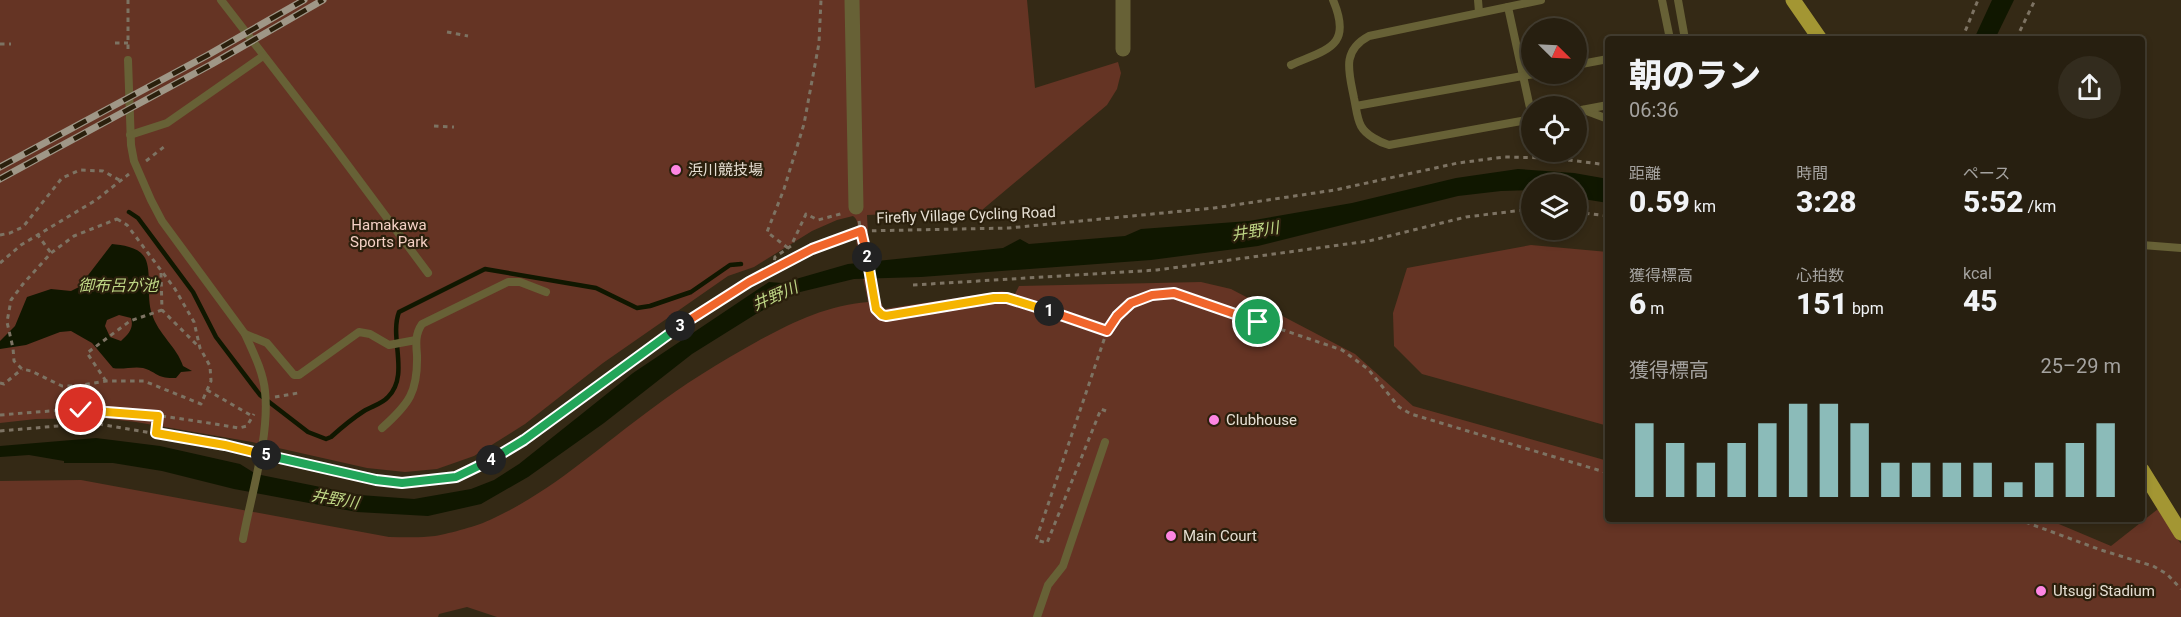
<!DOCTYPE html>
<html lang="ja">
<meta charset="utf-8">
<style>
:root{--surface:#271f10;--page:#332c1e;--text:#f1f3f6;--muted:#a4a29f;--line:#433d30;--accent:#8bbbb9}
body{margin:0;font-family:Roboto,"Noto Sans JP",sans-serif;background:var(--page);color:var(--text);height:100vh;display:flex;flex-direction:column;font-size:22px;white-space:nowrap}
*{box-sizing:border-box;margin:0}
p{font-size:20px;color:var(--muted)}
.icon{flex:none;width:33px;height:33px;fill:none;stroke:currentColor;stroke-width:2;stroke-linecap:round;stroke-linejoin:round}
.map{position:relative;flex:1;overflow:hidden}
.details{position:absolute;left:1605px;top:36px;width:540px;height:486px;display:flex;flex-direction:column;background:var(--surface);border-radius:6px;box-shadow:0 3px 9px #0003,0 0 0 2px var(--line)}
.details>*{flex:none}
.needle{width:39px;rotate:114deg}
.tools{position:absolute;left:1521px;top:18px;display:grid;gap:12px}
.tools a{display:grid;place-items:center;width:66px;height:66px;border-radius:50%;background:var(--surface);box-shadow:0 3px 9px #0003,0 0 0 2px var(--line);font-size:30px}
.pin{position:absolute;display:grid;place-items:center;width:51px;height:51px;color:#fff;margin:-26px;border:3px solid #fff;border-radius:50%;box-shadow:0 2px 6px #0007}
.km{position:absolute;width:30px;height:30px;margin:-15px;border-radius:50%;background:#222;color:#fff;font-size:16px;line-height:30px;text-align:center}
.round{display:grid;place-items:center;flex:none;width:63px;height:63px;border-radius:32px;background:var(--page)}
.headline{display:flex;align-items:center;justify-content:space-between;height:102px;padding:0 24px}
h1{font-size:33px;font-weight:800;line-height:45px}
.figures{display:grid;grid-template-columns:repeat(3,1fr);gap:9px;height:102px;padding:6px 24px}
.figures div{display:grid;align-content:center}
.figures b{font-size:30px;font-weight:800}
.figures small{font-size:16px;font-weight:400}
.figures p{font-size:16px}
.chart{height:168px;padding:12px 24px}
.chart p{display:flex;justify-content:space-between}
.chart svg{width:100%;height:108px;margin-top:6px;stroke:var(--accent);stroke-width:6}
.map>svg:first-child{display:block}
</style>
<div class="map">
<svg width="2181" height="617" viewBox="0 0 2181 617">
<rect width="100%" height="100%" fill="#342915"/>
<!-- green -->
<g fill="#653424">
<path d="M0 0H1027L1035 88 1118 62 1121 73 1117 89 1107 105 982 210 867 215 868 235 880 300 884 309 1002 291 1015 294 1019 286 1201 282 1231 289 1355 354 1413 406 1608 461V519H2047L2111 546 2158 509 2181 544V617H497L467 607 439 614 438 617H0V481L81 480 389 537C404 537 420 538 435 536 451 533 478 526 492 519 551 492 598 448 650 410 684 384 720 362 758 341 793 322 828 305 868 302 864 281 858 259 856 238 856 229 861 222 853 216L837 220 812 231 754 267 728 276 603 363 525 424 474 456 437 469 405 472 367 468 252 442 136 422 101 418 36 419 0 423Z"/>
<polygon points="1531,245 1608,252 1608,426 1422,374 1394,346 1393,313 1407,268"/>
</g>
<!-- water -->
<g fill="#101700" fill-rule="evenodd">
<polygon points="1992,0 2014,0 1995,39 1974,39"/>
<polygon points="1518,169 1574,173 1608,179 1608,203 1577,198 1576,184 1532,184 1531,190 1501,191 1458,196 1258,246 1151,260 921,277 854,279 796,293 756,314 692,354 604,423 528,477 481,504 428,516 357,512 234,489 162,471 113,463 64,463 64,461 29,455 0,457 0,446 96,438 160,446 240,464 256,474 360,495 414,499 471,489 494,480 519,464 633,373 769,282 782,283 848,264 1003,248 1020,239 1029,244 1125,236 1141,229 1249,221 1352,203 1456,178"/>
<path d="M112 244C123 245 139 247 145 258 152 271 146 297 152 314 158 334 177 347 183 366L192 371 181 372 176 378C157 379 157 372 143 368 134 366 122 370 113 368L92 343 71 331 60 332 26 345 0 349V341L15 326 27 297 51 289 71 291 79 287ZM119 315 131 318C134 328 129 334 121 341L110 337 105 326 107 320Z"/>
</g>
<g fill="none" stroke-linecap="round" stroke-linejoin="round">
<!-- stream -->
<path stroke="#101700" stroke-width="4.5" d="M129 212 138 218 193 292 216 337 260 395 308 432 326 439 331 437C341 428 353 418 364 411 372 406 382 404 388 397 410 375 389 338 399 312L485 269 596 288 637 308 650 306 691 292 730 265 741 264"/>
<!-- path -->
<g stroke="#7d7363" stroke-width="3" stroke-dasharray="4.5 4.5" stroke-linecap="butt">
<polyline points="447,32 468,36"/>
<polyline points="1962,39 1978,0"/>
<polyline points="2016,39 2035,0"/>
<polyline points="115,43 128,43"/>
<polyline points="0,44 11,44"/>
<polyline points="128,49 128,0"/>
<polyline points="434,126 454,127"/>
<polyline points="146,161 165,146"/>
<polyline points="1576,212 1608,216"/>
<polygon points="117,219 127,225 175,289 194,322 200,348 210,366 211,381 201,404 144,381 106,381 76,386 62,386 31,371 22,369 14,361 13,348 7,322 11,300 23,284 51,253 74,236"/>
<polyline points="859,221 876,309 882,315 886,316 994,298 1007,298 1106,330"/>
<polyline points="37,234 51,253"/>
<polyline points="0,235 10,233 23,227 62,178 80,170 103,171 121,181"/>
<polyline points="788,248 767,232 784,189 804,124 819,43 821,0"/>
<polyline points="0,263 21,245 96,200 129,174"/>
<polyline points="773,269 775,257 791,246 806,214 818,220 844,213"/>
<polyline points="161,273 162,310 199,347"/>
<polyline points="913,285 1157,270 1369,241 1466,217 1532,209"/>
<polyline points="106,381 87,353 130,321 162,310"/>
<polyline points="0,383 4,384 22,369"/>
<polyline points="207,390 252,416"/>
<polyline points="275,397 298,393"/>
<path d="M1106 411 1101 409 1047 543 1036 540 1107 331C1126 302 1141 295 1174 293L1342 350 1368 369 1399 407 1411 414 1608 473"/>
<path d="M0 415C37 412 74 408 111 411 154 414 197 421 239 428L247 426 254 414"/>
<polyline points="0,431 92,423 225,445 250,451"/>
<polyline points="156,433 158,416"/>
<polyline points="271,456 376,480 402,483 456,477 490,460 524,440 682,324 749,282 812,249 861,231 1009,228 1214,208 1335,190 1458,163 1504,157 1553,158 1608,165"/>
<polyline points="1704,519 1730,519"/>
<polyline points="2017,519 2101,550 2153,566 2167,574 2181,589"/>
</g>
<!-- lane -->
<g stroke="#676136" stroke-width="8">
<polyline points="221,0 332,144 428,273"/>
<polyline points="1478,0 1479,12"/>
<polyline points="1662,0 1670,39"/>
<polyline points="1678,0 1685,39"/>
<polyline points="1508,7 1532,117"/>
<polyline points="128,60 131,145 134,161 151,200 162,221 245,334 267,343 294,375 299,375 359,332 370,334 389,345 416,340"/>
<path d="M1291 65C1327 49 1353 47 1333 0"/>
<polyline points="1576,65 1608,59"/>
<polyline points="1356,106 1534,74"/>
<polyline points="1584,110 1608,119"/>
<polyline points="1576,111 1608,105"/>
<path d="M1532 119 1389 145C1379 142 1366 135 1361 126 1357 119 1356 107 1354 98 1349 72 1341 51 1369 36L1541 0"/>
<polyline points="130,135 167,123 263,56"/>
<polyline points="2142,245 2181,248"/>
<path d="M382 428C409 404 418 392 417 355 416 344 415 334 422 324L508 282H520L546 292"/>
<path d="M243 539C251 495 270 435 265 391 263 371 253 352 245 334"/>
<polyline points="1037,617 1048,585 1063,566 1105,442"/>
</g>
<!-- street -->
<g stroke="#676136" stroke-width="15">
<polyline points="852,0 856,207"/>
<polyline points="1123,49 1123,0"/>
</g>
<!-- primary -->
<g stroke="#a39633" stroke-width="15">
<polyline points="1793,0 1820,39"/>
<polyline points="2142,470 2181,533"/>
</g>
<defs>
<g id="rail">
<polyline points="0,167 208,55 304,0"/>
<polyline points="0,179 212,64 323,0"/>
</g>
</defs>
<!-- rail casing -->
<use href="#rail" stroke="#9f9787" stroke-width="7"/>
<!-- rail -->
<use href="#rail" stroke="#2a1f0c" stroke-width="4.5" stroke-dasharray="14" stroke-linecap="butt"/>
</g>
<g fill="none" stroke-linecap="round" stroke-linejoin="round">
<defs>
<polyline id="split-1" points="1049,311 1107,331 1117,316 1131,303 1152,295 1174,293 1258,322"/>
<polyline id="split-2" points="867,257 876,309 882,315 886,316 994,298 1007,298 1049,311"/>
<polyline id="split-3" points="680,326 749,282 812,249 861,231 867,257"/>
<polyline id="split-4" points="491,460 524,440 680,326"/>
<polyline id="split-5" points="266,455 376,480 402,483 456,477 491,460"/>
<polyline id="split-6" points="81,410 158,416 156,433 225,445 266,455"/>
</defs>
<!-- split-1 casing -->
<use href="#split-1" stroke="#fff" stroke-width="12"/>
<!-- split-2 casing -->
<use href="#split-2" stroke="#fff" stroke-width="12"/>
<!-- split-3 casing -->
<use href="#split-3" stroke="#fff" stroke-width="12"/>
<!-- split-4 casing -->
<use href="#split-4" stroke="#fff" stroke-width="12"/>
<!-- split-5 casing -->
<use href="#split-5" stroke="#fff" stroke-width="12"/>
<!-- split-6 casing -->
<use href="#split-6" stroke="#fff" stroke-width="12"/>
<!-- split-1 -->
<use href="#split-1" stroke="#f0652b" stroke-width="8"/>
<!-- split-2 -->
<use href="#split-2" stroke="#f5b400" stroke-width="8"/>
<!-- split-3 -->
<use href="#split-3" stroke="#f0652b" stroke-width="8"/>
<!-- split-4 -->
<use href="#split-4" stroke="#22a559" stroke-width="8"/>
<!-- split-5 -->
<use href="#split-5" stroke="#22a559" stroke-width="8"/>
<!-- split-6 -->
<use href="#split-6" stroke="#f5b400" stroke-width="8"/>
</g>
<!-- markers -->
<g fill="#fd86e2" stroke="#2a1f0c" stroke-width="2">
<circle cx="676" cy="170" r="6"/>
<circle cx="1214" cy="420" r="6"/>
<circle cx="1171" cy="536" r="6"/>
<circle cx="2041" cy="591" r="6"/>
</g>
<g text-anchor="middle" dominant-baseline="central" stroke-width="4.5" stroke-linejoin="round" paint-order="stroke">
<!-- poi labels -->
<g font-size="15" fill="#e6dfd3" stroke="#2a1f0c" text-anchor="start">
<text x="688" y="170">浜川競技場</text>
<text x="1226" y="420">Clubhouse</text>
<text x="1183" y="536">Main Court</text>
<text x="2053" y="591">Utsugi Stadium</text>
</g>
<!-- street labels -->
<g font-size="15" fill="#e6dfd3" stroke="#2a1f0c">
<text transform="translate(966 215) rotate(-2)">Firefly Village Cycling Road</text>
</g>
<!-- park labels -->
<g font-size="15" fill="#f4d0c4" stroke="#2a1f0c">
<text x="389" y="225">Hamakawa<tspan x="389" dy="17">Sports Park</tspan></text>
</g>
<!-- water labels -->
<g font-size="16" font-style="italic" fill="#bed685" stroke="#2a1f0c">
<text transform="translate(1255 231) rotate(-9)">井野川</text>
<text x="118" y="285">御布呂が池</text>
<text transform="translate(775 296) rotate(-24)">井野川</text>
<text transform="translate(335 499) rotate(10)">井野川</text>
</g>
</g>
</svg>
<div class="tools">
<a><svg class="needle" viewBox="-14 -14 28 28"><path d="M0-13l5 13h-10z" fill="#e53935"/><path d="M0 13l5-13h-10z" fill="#a4a29f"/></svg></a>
<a><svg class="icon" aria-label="locate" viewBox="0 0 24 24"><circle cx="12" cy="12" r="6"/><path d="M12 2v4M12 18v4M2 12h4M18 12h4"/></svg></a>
<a><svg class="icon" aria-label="layers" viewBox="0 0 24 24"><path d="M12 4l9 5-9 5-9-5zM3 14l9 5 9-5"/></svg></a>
</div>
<div class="pin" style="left:1258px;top:322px;background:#1e9e55"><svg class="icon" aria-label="arrive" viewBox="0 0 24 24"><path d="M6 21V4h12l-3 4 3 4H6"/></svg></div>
<div class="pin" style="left:81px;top:410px;background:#d93025"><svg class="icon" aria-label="check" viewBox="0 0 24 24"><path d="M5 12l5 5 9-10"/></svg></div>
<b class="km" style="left:1049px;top:311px">1</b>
<b class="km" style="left:867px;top:257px">2</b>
<b class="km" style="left:680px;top:326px">3</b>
<b class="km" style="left:491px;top:460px">4</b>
<b class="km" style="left:266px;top:455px">5</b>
<section class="details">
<div class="headline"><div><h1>朝のラン</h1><p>06:36</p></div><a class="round"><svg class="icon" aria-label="share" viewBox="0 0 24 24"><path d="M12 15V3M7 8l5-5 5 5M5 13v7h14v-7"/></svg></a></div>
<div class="figures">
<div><p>距離</p><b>0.59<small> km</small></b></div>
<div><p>時間</p><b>3:28</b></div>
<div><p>ペース</p><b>5:52<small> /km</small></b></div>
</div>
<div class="figures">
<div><p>獲得標高</p><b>6<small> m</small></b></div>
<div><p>心拍数</p><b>151<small> bpm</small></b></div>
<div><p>kcal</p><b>45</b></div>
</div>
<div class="chart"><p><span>獲得標高</span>25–29 m</p>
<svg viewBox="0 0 160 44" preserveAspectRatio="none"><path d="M5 44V14M15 44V22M25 44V30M35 44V22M45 44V14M55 44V6M65 44V6M75 44V14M85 44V30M95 44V30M105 44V30M115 44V30M125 44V38M135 44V30M145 44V22M155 44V14"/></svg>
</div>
</section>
</div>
